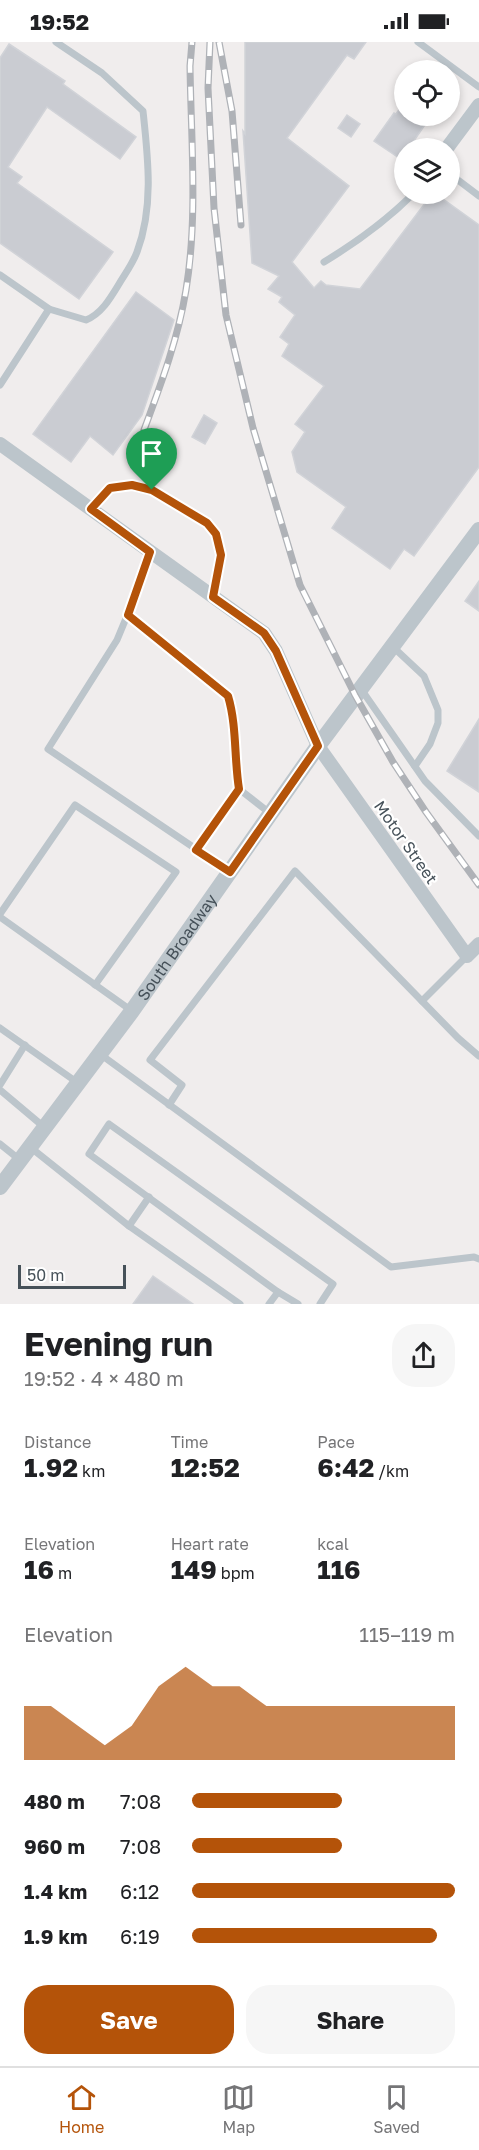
<!DOCTYPE html>
<meta charset="utf-8">
<style>
:root{--surface:#fff;--page:#f6f6f6;--text:#202124;--muted:#757577;--line:#e0e0e0;--accent:#b45309}
body{margin:0;font-family:"Golos Text",sans-serif;background:var(--page);color:var(--text);height:100vh;display:flex;flex-direction:column;font-size:22px;white-space:nowrap}
*{box-sizing:border-box;margin:0}
p{font-size:20px;color:var(--muted)}
.icon{flex:none;width:33px;height:33px;fill:none;stroke:currentColor;stroke-width:2;stroke-linecap:round;stroke-linejoin:round}
.map{position:relative;height:1262px;overflow:hidden}
.drawer{display:flex;flex-direction:column;background:var(--surface);flex:1}
.drawer>*{flex:none}
.buttons{position:absolute;left:394px;top:18px;display:grid;gap:12px}
.buttons a{display:grid;place-items:center;width:66px;height:66px;border-radius:50%;background:var(--surface);box-shadow:0 3px 9px #0003;font-size:30px}
.scale{position:absolute;left:18px;bottom:15px;width:108px;box-sizing:border-box;padding-left:6px;border:3px solid #465159;border-top:0;font-size:16px;line-height:21px;white-space:nowrap;color:#465159;-webkit-text-stroke:4px #fff;paint-order:stroke}
.pin{position:absolute;display:grid;place-items:center;width:51px;height:51px;color:#fff;margin:-62px -26px;border-radius:50% 50% 50% 0;rotate:-45deg;box-shadow:0 0 6px #0007}
.pin .icon{rotate:45deg}
.round{display:grid;place-items:center;flex:none;width:63px;height:63px;border-radius:24px;background:var(--page)}
.summary{display:flex;align-items:center;justify-content:space-between;height:102px;padding:0 24px}
h1{font-size:33px;font-weight:700;line-height:45px}
.stats{display:grid;grid-template-columns:repeat(3,1fr);gap:9px;height:102px;padding:6px 24px}
.stats div{display:grid;align-content:center}
.stats b{font-size:26px;font-weight:700}
.stats small{font-size:16px;font-weight:400}
.stats p{font-size:16px}
.chart{height:168px;padding:12px 24px}
.chart p{display:flex;justify-content:space-between}
.chart svg{width:100%;height:108px;margin-top:6px;fill:var(--accent);opacity:.7}
.button{display:flex;gap:12px;margin-top:auto;padding:12px 24px}
.button a{flex:1;height:69px;border-radius:24px;background:var(--accent);color:#fff;font-size:24px;font-weight:700;line-height:69px;text-align:center}
.button a+a{background:var(--page);color:var(--text)}
ul{padding:0 24px;list-style:none;font-size:20px}
li{display:grid;grid-template-columns:96px 72px 1fr;align-items:center;height:45px}
li i{height:15px;border-radius:8px;background:var(--accent)}
.status{display:flex;justify-content:space-between;align-items:center;height:42px;padding:0 30px;background:var(--surface);direction:ltr}
.status svg{height:16px;fill:currentColor}
.dock{display:flex;justify-content:space-around;align-items:center;height:84px;border-top:2px solid var(--line);background:var(--surface);font-size:16px;color:var(--muted)}
.dock a{display:grid;justify-items:center;gap:3px}
.dock .active{color:var(--accent)}
.map>svg:first-child{display:block}
</style>
<div class="status"><b>19:52</b><svg viewBox="0 0 49 12"><path d="M0 12V9h3v3zM5 12V6h3v6zM10 12V3h3v9zM15 12V0h3v12zM26 1h20v11H26zM47 4h2v5h-2z"/></svg></div>
<div class="map">
<svg width="479" height="1262" viewBox="0 0 479 1262">
<rect width="100%" height="100%" fill="#f0eded"/>
<!-- building -->
<g fill="#caccd2" stroke="#d1d3d8" stroke-width="1.5">
<polygon points="245,0 366,0 354,17 347,13 287,96 349,144 292,220 314,246 321,239 326,243 360,247 432,152 436,152 479,183 479,425 414,514 404,507 390,527 332,486 346,465 297,430 292,410 305,390 295,382 324,344 282,314 289,302 280,295 295,273 279,260 282,255 268,247 279,234 252,221 243,89 245,92"/>
<polygon points="9,2 65,39 63,42 136,95 120,117 47,65 8,125 22,135 17,141 113,210 79,257 0,201 0,16"/>
<polygon points="405,59 405,74 431,74 409,106 405,106 405,112 402,118 374,99 394,71 396,72"/>
<polygon points="347,73 360,82 351,95 338,86"/>
<polygon points="136,250 174,278 142,373 113,413 90,394 71,420 33,392"/>
<polygon points="204,373 217,381 205,402 192,395"/>
<polygon points="479,539 479,569 465,559"/>
<polygon points="479,677 479,750 447,729"/>
<polygon points="153,1234 193,1262 133,1262"/>
</g>
<g fill="none" stroke-linecap="round" stroke-linejoin="round">
<!-- service -->
<g stroke="#bcc5cb" stroke-width="7">
<polyline points="418,0 479,45"/>
<polyline points="450,132 479,154"/>
<path d="M324 220C357 200 386 179 413 152"/>
<polyline points="0,233 49,267 0,343"/>
<path d="M49 267 86 278C101 272 110 257 119 242 125 232 133 221 137 210 154 165 148 116 143 69L102 31 56 0"/>
<path d="M91 467 110 446C124 444 137 443 151 447 163 452 210 481 216 491 226 511 218 536 213 555"/>
<polyline points="150,510 134,557 117,598 48,707 230,830"/>
<path d="M128 573 228 654C237 684 234 716 239 747L271 772"/>
<polyline points="392,604 424,634 438,668 438,681 430,702 415,724"/>
<polyline points="361,647 425,739 479,794"/>
<polyline points="196,808 239,747"/>
<polyline points="0,872 75,763 176,830 95,943"/>
<polyline points="0,875 132,969"/>
<polyline points="422,959 467,914"/>
<polyline points="0,986 78,1041"/>
<polyline points="100,1012 391,1225 474,1215 479,1217"/>
<polyline points="0,1043 25,1003"/>
<polyline points="0,1048 44,1085"/>
<polyline points="169,1063 182,1043 150,1018 295,829 458,996 479,1014"/>
<polyline points="0,1102 20,1118"/>
<polyline points="30,1105 129,1184 149,1155"/>
<polyline points="129,1184 240,1262"/>
<polyline points="269,1262 278,1250"/>
<polyline points="298,1262 278,1250 89,1112 109,1082 333,1242 320,1262"/>
</g>
<!-- minor -->
<g stroke="#bcc5cb" stroke-width="14">
<polyline points="447,106 479,63"/>
<polyline points="0,402 264,591 276,609 318,704 467,914 479,902"/>
</g>
<!-- tertiary -->
<path stroke="#bcc5cb" stroke-width="16" id="s1" d="M0 1145 132 969 318 704 479 488"/>
<defs>
<g id="rail">
<polyline points="210,0 208,46 214,166 226,273 253,386 300,543 355,653 393,720 426,770 479,843"/>
<polyline points="219,0 232,69 241,183"/>
<path d="M144 388C161 342 178 297 186 248 198 175 191 98 190 24L192 0"/>
</g>
</defs>
<!-- rail casing -->
<use href="#rail" stroke="#afb2b7" stroke-width="7"/>
<!-- rail -->
<use href="#rail" stroke="#fff" stroke-width="4.5" stroke-dasharray="14" stroke-linecap="butt"/>
</g>
<g fill="none" stroke-linecap="round" stroke-linejoin="round">
<defs>
<path id="route" d="M132 443 152 448 207 481 216 492 221 513 213 555 264 591 276 609 318 704 230 830 196 808 239 747C234 716 237 684 228 654L128 573 150 510 91 467 110 446Z"/>
</defs>
<!-- route casing -->
<use href="#route" stroke="#fff" stroke-width="12"/>
<!-- route -->
<use href="#route" stroke="#b45309" stroke-width="8"/>
</g>
<g text-anchor="middle" dominant-baseline="central" stroke-width="4.5" stroke-linejoin="round" paint-order="stroke">
<!-- street labels -->
<g font-size="16" fill="#465159" stroke="#fff">
<text transform="translate(406 800) rotate(55)">Motor Street</text>
<text stroke="none"><textPath href="#s1" startOffset="298">South Broadway</textPath></text>
</g>
</g>
</svg>
<div class="buttons">
<a><svg class="icon" aria-label="locate" viewBox="0 0 24 24"><circle cx="12" cy="12" r="6"/><path d="M12 2v4M12 18v4M2 12h4M18 12h4"/></svg></a>
<a><svg class="icon" aria-label="layers" viewBox="0 0 24 24"><path d="M12 4l9 5-9 5-9-5zM3 14l9 5 9-5"/></svg></a>
</div>
<div class="scale">50 m</div>
<div class="pin" style="left:152px;top:448px;background:#1e9e55"><svg class="icon" aria-label="arrive" viewBox="0 0 24 24"><path d="M6 21V4h12l-3 4 3 4H6"/></svg></div>
</div>
<section class="drawer">
<div class="summary"><div><h1>Evening run</h1><p>19:52 · 4 × 480 m</p></div><a class="round"><svg class="icon" aria-label="share" viewBox="0 0 24 24"><path d="M12 15V3M7 8l5-5 5 5M5 13v7h14v-7"/></svg></a></div>
<div class="stats">
<div><p>Distance</p><b>1.92<small> km</small></b></div>
<div><p>Time</p><b>12:52</b></div>
<div><p>Pace</p><b>6:42<small> /km</small></b></div>
</div>
<div class="stats">
<div><p>Elevation</p><b>16<small> m</small></b></div>
<div><p>Heart rate</p><b>149<small> bpm</small></b></div>
<div><p>kcal</p><b>116</b></div>
</div>
<div class="chart"><p><span>Elevation</span>115–119 m</p>
<svg viewBox="0 0 160 44" preserveAspectRatio="none"><path d="M0 44V22L10 22L20 30L30 38L40 30L50 14L60 6L70 14L80 14L90 22L100 22L110 22L120 22L130 22L140 22L150 22L160 22V44z"/></svg>
</div>
<ul>
<li><b>480 m</b>7:08<i style="width:57%"></i></li>
<li><b>960 m</b>7:08<i style="width:57%"></i></li>
<li><b>1.4 km</b>6:12<i style="width:100%"></i></li>
<li><b>1.9 km</b>6:19<i style="width:93%"></i></li>
</ul>
<div class="button"><a>Save</a><a>Share</a></div>
</section>
<nav class="dock">
<a class="active"><svg class="icon" aria-label="home" viewBox="0 0 24 24"><path d="M3 11l9-7 9 7M6 9v11h12V9"/></svg>Home</a>
<a><svg class="icon" aria-label="map" viewBox="0 0 24 24"><path d="M3 6l6-2 6 2 6-2v14l-6 2-6-2-6 2zM9 4v14M15 6v14"/></svg>Map</a>
<a><svg class="icon" aria-label="saved" viewBox="0 0 24 24"><path d="M7 4h10v16l-5-4-5 4z"/></svg>Saved</a>
</nav>
